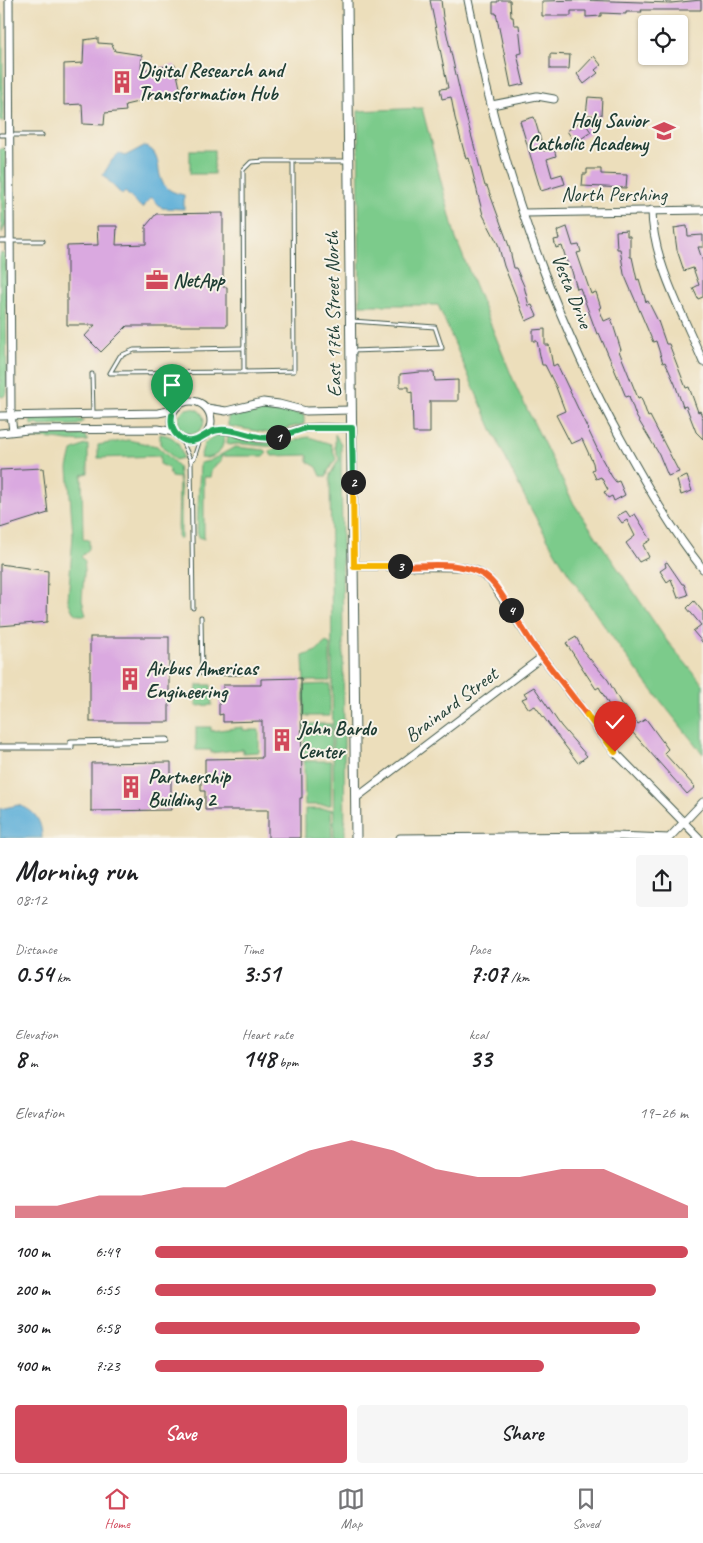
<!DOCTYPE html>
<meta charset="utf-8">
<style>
:root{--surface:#fff;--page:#f6f6f6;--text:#202124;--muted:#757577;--line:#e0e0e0;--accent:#d1495b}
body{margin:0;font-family:Caveat,sans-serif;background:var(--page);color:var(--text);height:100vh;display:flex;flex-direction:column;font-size:19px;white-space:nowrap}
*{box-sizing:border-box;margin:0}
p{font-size:16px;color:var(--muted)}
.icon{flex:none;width:28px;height:28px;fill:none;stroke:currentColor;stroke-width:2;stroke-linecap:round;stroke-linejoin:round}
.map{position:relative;height:838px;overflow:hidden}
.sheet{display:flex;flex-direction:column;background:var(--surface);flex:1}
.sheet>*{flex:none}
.controls{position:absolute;left:638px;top:15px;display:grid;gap:10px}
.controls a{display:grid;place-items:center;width:50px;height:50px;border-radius:5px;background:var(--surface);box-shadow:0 1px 4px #0004;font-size:25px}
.pin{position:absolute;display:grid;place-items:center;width:42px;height:42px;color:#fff;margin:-51px -21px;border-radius:50% 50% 50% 0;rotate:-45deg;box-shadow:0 0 5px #0007}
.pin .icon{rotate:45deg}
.km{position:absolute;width:25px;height:25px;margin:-12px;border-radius:50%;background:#222;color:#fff;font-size:14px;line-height:25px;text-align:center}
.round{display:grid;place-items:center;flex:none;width:52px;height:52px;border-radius:5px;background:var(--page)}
.overview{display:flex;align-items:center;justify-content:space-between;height:85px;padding:0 15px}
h1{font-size:28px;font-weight:700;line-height:38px}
.metrics{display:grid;grid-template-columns:repeat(3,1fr);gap:8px;height:85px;padding:5px 15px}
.metrics div{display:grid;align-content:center}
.metrics b{font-size:25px;font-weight:700}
.metrics small{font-size:14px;font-weight:400}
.metrics p{font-size:14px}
.chart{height:140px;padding:10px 15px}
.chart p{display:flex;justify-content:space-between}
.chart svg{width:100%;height:90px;margin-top:5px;fill:var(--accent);opacity:.7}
.button{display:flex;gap:10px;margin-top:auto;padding:10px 15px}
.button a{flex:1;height:58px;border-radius:5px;background:var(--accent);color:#fff;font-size:20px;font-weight:700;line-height:58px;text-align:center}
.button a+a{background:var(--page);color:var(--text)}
ul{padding:0 15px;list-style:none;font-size:16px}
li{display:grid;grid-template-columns:80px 60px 1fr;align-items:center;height:38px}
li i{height:12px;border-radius:6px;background:var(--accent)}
.tab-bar{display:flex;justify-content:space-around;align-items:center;height:70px;border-top:1px solid var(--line);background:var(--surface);font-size:14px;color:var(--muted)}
.tab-bar a{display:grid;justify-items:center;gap:2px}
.tab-bar .current{color:var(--accent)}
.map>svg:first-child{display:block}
</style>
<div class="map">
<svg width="703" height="838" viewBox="0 0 703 838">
<rect width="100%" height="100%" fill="#f7f3e8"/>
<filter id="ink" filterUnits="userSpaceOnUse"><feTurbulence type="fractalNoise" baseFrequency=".02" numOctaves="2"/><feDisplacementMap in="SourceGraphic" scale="10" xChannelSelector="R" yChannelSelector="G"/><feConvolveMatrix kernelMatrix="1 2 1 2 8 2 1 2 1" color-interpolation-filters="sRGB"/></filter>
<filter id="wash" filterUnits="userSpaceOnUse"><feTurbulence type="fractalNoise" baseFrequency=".0096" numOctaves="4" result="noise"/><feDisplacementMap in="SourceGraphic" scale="20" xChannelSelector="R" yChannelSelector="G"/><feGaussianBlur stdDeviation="1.12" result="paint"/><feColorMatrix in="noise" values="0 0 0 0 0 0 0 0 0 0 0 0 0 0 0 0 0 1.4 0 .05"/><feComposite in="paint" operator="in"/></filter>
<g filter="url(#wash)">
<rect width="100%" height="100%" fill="#ecdebb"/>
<!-- green -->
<g fill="#7bcb8b" stroke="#4d8460">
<polygon points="0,12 3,15 3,122 0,121"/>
<path d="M422 108 456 239 517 389 574 504 667 641 703 684V754C657 697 611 639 571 577 516 493 478 397 438 305H360L358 111Z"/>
<polygon points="4,148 6,152 6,224 2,233 0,149"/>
<rect x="190" y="150" width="24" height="24"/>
<polygon points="4,253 6,262 7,393 3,397 0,396 0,254"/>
<polygon points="270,406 304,415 304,424 268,433 228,426 228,415 251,408 254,409 254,407"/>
<circle cx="191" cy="421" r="13"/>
<polygon points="34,418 75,418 84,421 78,425 40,426 37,424 33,426 30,421"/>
<path d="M71 434 72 436 84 434 88 441C68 444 51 435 32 440L29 438 30 435Z"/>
<path d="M160 434C176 436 180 444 183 458L175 460 160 444Z"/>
<path d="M224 434C225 449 216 460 200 458L204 444 212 437 214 438 216 435Z"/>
<path d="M228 434 261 443 290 439C271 454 251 440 230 445L227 443Z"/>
<polygon points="335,434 341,444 345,838 334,838 330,475 339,459 335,448"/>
<path d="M309 437 331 444 336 459 328 471 327 476H321L317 467 308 462V455L272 456 270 453 271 450C285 448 294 438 309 437Z"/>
<polygon points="128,440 157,446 178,466 181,490 181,539 178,539 179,478 171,477 168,468 160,464 160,456 98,458 98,445"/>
<polygon points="85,445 88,445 88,473 82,475 83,539 89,540 89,549 81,557 85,561 82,600 86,615 78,615 72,610 68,600 73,535 68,468 72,451"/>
<polygon points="235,447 265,450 267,453 264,456 221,456 221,462 212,468 210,477 204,477 204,539 199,537 197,533 200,463 209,461"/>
<polygon points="326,642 330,644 330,681 304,681 303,656 316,651"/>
<polygon points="330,684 330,716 304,716 304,685"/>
<polygon points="197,685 211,685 212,705 196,706"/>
<rect x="304" y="724" width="27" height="30"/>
<polygon points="211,727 211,731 243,727 243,730 259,730 259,752 243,753 243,749 211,753 211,750 196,750 196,727"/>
<polygon points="304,761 331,761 331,805 305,805"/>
<polygon points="305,809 331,809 332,838 305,838"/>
</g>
<!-- water -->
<g fill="#5dafd8" stroke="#3e7686">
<path d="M144 146C171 154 144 188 184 195V209L162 208 151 197 142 208 125 192 122 195 103 175 112 160 119 153 125 156Z"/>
<path d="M18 805C35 810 42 821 42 838H0V809Z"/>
</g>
<g id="blocks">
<!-- building -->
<g fill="#daa9e0">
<polygon points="430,0 441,0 443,17 462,101 485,186 487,186 509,246 514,268 516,268 524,286 529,306 532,305 537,316 526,321 504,266 498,244 483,215 469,158 466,159 455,118 451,97 442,99 440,89 448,88"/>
<polygon points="498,0 510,0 511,17 513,17 514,25 519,25 522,53 517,54 524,84 511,87 496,13 493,13 493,2 498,2"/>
<polygon points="582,0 671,3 701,0 701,10 641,10 642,12 626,12 626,14 601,13 601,16 586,17 586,11 571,11 571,16 542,16 542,1"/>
<polygon points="98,38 98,43 112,44 115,51 142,55 141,70 175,65 181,92 125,105 126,111 105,113 104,125 83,124 82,104 64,105 64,64 83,63 84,40"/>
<polygon points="550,54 570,55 569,69 550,69"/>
<polygon points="594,56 601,65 595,70 598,73 584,84 577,74"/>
<polygon points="588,97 602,98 601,116 586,115"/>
<polygon points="534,117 544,151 554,148 556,156 547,159 552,177 562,174 565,184 541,191 520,121"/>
<polygon points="583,120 591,132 575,143 567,131"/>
<polygon points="587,169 601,169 601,174 627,175 626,188 582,186 583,174 587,174"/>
<polygon points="223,213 223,287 227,287 227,326 127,326 101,352 85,336 95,325 67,325 67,246 98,245 97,226 117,226 116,245 146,244 146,226 156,214"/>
<polygon points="687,226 688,236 703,235 703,247 698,247 703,262 703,297 698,299 693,288 699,285 693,268 684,271 677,250 674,228"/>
<polygon points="567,227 573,246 579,245 581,252 577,253 591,294 596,292 601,308 599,308 604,321 611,318 621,350 619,351 638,398 641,397 648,417 650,416 679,472 668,476 659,454 636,416 629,396 626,397 599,333 597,334 580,288 577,289 571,268 569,268 562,246 556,248 554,240 559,239 557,231"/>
<polygon points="627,230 627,236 630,236 630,257 632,257 637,280 639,279 646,302 648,301 658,321 666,344 669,344 686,388 689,387 698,412 700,411 703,419 703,439 696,432 686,406 683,407 675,384 665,362 663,363 656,341 653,342 624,274 620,249 617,249 616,231"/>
<polygon points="545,329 545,345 549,345 553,366 557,364 602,459 612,477 616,482 619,481 625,495 614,501 612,496 608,498 604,492 608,490 601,477 596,479 592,470 594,469 593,463 582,439 571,444 556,415 565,411 556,387 545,365 542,365 537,341 533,341 533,330"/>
<polygon points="420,372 434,372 435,381 458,380 458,401 430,401 430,433 413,433 412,392 409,393 409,387 400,387 400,374"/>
<polygon points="43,468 48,513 0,528 0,470"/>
<polygon points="687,476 692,491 681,495 677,480"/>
<polygon points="626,511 630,517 635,514 651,540 643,545 649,557 639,562 626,543 635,536 627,520 622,523 617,516"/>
<polygon points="667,562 682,584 684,584 688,595 678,598 671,579 667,582 660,571 666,567 665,563"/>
<polygon points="0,564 48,571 47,622 0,626"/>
<polygon points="694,601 703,612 703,643 693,631 701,625 687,608"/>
<rect x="90" y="637" width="79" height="85"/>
<polygon points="576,637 584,652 608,680 623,707 625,706 638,724 646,719 668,749 664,753 695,787 687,794 610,707 599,687 596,689 566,643"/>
<polygon points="301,678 302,798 300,798 300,838 268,838 268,810 205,810 205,791 201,791 201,777 205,777 205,759 262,758 262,721 223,722 223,714 219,715 219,700 223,700 223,685 261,685 261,679"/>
<polygon points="534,687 561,726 587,756 578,763 535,706 529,709 522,699 527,697 524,693"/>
<polygon points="171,762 171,810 91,811 91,763"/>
</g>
</g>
</g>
<g filter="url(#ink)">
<use href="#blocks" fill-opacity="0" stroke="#3e5548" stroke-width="1"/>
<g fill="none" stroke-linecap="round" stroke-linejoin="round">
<defs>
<g id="service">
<polyline points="0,135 42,135"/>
<polyline points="293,161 294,371 244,372 243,170 251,162 265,161 347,161"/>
<polyline points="0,241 43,241"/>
<polyline points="244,348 134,350 120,356 110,373 244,372"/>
<polyline points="351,351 442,348 435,327 352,321"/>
<polyline points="92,374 93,413"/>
<polyline points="181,439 191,461 193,608"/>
<polyline points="191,461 194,458 200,439"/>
<polyline points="201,617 202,674 241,673"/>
</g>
<polyline id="pedestrian" points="0,747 71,747 71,742 167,740"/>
<g id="minor">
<polyline points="9,0 11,415 13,431"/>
<path d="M468 0C474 28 480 57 486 85 515 206 562 333 622 441 647 486 671 529 703 569"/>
<polyline points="492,105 537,96 554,99"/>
<path d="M652 210C652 260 684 316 703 362"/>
<polyline points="525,213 703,210"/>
<circle cx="191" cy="421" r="20"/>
<polyline points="207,408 226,411 263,402 279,404 306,411 351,410"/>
<polyline points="0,416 158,413 174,410"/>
<path d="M209 431C234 427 241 438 263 438 278 438 290 431 304 428 319 426 336 428 352 428"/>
<polyline points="0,433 28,430 158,429 174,432"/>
<polyline points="354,566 463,567 477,571 490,580 533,645 615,752 699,838"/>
<polyline points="356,798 542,657"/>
<polyline points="400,838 615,836 669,838 703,802"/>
</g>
<polyline id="tertiary" points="347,0 356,838"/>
</defs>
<!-- service casing -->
<use href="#service" stroke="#3e5548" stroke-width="5"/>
<!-- pedestrian casing -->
<use href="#pedestrian" stroke="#3e5548" stroke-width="7"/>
<!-- minor casing -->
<use href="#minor" stroke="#3e5548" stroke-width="9"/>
<!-- tertiary casing -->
<use href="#tertiary" stroke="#3e5548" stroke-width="11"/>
<!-- service -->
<use href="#service" stroke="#fff" stroke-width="3"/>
<!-- pedestrian -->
<use href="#pedestrian" stroke="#fff" stroke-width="5"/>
<!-- minor -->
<use href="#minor" stroke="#fff" stroke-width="7"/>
<!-- tertiary -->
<use href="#tertiary" stroke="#fff" stroke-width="9"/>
</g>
</g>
<g fill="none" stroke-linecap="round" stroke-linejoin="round" filter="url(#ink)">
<defs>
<path id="split-1" d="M172 415C170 427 174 436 186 441 201 443 205 431 219 430 240 428 253 441 278 437"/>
<polyline id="split-2" points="278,437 306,428 352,428 353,482"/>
<polyline id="split-3" points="353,482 354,566 400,566"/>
<path id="split-4" d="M400 566C427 566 470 559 491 581 499 589 505 600 511 610"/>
<polyline id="split-5" points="511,610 533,645 587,715"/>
<polyline id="split-6" points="587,715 615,752"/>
</defs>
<!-- split-1 casing -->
<use href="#split-1" stroke="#fff" stroke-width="10"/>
<!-- split-2 casing -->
<use href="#split-2" stroke="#fff" stroke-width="10"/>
<!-- split-3 casing -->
<use href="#split-3" stroke="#fff" stroke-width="10"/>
<!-- split-4 casing -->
<use href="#split-4" stroke="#fff" stroke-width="10"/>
<!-- split-5 casing -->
<use href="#split-5" stroke="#fff" stroke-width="10"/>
<!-- split-6 casing -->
<use href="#split-6" stroke="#fff" stroke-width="10"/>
<!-- split-1 -->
<use href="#split-1" stroke="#22a559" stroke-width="6"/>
<!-- split-2 -->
<use href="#split-2" stroke="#22a559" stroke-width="6"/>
<!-- split-3 -->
<use href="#split-3" stroke="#f5b400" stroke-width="6"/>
<!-- split-4 -->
<use href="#split-4" stroke="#f0652b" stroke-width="6"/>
<!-- split-5 -->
<use href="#split-5" stroke="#f0652b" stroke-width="6"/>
<!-- split-6 -->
<use href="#split-6" stroke="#f5b400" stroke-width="6"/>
</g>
<!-- icons -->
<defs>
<symbol id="building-bare" viewBox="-9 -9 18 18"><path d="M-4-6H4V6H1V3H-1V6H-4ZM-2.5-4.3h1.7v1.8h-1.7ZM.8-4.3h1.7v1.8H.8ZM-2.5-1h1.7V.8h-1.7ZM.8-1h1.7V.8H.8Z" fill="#d1495b" stroke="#f7f3e8" stroke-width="2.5" paint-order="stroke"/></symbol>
<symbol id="school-bare" viewBox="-9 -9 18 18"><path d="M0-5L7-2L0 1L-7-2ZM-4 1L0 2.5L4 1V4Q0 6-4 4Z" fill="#d1495b" stroke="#f7f3e8" stroke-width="2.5" paint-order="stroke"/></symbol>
<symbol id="office-bare" viewBox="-9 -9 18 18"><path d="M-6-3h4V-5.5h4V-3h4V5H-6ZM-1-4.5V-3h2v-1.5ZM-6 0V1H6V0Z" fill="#d1495b" stroke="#f7f3e8" stroke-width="2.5" paint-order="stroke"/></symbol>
</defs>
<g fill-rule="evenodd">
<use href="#building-bare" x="106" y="66" width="32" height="32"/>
<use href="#school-bare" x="648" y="115" width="32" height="32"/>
<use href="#office-bare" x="141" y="264" width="32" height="32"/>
<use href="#building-bare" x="114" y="663" width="32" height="32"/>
<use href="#building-bare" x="266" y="724" width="32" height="32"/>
<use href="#building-bare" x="115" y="771" width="32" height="32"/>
</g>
<g text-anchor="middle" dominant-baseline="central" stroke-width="4" stroke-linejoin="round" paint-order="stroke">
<!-- poi labels -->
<g font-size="20" font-weight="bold" fill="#1f3d34" stroke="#f7f3e8" text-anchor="start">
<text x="138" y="70">Digital Research and<tspan x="138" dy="23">Transformation Hub</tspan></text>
<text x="648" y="120" text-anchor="end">Holy Savior<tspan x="648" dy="23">Catholic Academy</tspan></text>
<text x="173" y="280">NetApp</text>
<text x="146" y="668">Airbus Americas<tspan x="146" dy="23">Engineering</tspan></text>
<text x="298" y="728">John Bardo<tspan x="298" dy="23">Center</tspan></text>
<text x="148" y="776">Partnership<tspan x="148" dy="23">Building 2</tspan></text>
</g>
<!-- street labels -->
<g font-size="20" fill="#1f3d34" stroke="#f7f3e8">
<text x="614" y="194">North Pershing</text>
<text transform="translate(572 291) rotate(68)">Vesta Drive</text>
<text transform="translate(333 314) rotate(-91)">East 17th Street North</text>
<text transform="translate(451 705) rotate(-37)">Brainard Street</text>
</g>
</g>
</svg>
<div class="controls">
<a><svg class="icon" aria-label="locate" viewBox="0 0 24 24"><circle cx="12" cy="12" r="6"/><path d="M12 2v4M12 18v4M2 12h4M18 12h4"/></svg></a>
</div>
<div class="pin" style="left:172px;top:415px;background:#1e9e55"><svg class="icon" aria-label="arrive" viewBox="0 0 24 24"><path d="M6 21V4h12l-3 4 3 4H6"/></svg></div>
<div class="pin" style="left:615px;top:752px;background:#d93025"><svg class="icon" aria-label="check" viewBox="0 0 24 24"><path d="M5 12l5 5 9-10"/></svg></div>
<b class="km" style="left:278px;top:437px">1</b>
<b class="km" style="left:353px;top:482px">2</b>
<b class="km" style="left:400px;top:566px">3</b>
<b class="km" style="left:511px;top:610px">4</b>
</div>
<section class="sheet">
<div class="overview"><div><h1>Morning run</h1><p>08:12</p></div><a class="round"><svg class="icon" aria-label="share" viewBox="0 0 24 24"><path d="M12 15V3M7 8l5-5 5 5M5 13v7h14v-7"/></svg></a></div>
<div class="metrics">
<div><p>Distance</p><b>0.54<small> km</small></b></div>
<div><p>Time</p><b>3:51</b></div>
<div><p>Pace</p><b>7:07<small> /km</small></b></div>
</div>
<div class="metrics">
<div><p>Elevation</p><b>8<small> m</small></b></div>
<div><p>Heart rate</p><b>148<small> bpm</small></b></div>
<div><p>kcal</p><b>33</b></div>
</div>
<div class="chart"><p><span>Elevation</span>19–26 m</p>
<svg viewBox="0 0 160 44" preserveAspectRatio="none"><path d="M0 44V38L10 38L20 33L30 33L40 29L50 29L60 20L70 11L80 6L90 11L100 20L110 24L120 24L130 20L140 20L150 29L160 38V44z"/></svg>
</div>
<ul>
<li><b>100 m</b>6:49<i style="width:100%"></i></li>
<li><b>200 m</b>6:55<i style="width:94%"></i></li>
<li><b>300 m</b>6:58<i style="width:91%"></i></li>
<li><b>400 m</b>7:23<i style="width:73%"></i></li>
</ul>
<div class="button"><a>Save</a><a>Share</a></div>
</section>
<nav class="tab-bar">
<a class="current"><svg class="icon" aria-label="home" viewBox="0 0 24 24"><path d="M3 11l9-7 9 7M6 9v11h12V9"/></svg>Home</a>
<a><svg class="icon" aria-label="map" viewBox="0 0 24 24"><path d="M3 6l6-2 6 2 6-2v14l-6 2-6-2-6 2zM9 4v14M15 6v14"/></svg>Map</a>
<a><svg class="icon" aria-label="saved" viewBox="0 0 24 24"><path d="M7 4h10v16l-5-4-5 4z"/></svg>Saved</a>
</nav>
